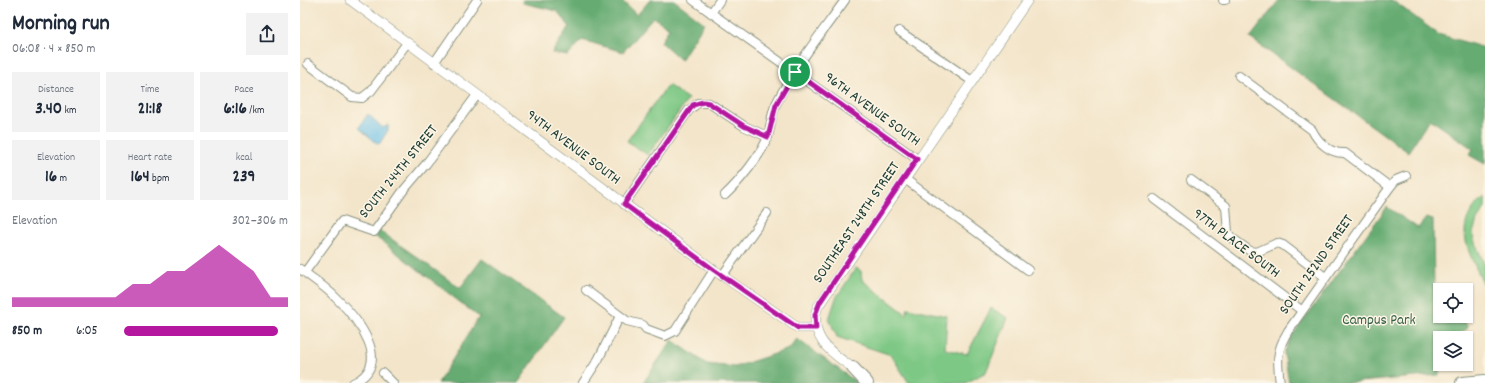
<!DOCTYPE html>
<meta charset="utf-8">
<style>
:root{--surface:#fff;--page:#f2f2f3;--text:#1f2937;--muted:#747a83;--accent:#b5179e}
body{margin:0;font-family:Dekko,sans-serif;background:var(--page);color:var(--text);height:100vh;display:flex;flex-direction:column;font-size:15px;white-space:nowrap}
*{box-sizing:border-box;margin:0}
p{font-size:13px;color:var(--muted)}
.icon{flex:none;width:22px;height:22px;fill:none;stroke:currentColor;stroke-width:2;stroke-linecap:round;stroke-linejoin:round}
.map{position:relative;flex:1;overflow:hidden}
.drawer{display:flex;flex-direction:column;background:var(--surface);width:300px}
.drawer>*{flex:none}
.tools{position:absolute;left:1133px;top:283px;display:grid;gap:8px}
.tools a{display:grid;place-items:center;width:40px;height:40px;border-radius:0px;background:var(--surface);box-shadow:0 1px 3px #0004;font-size:20px}
.pin{position:absolute;display:grid;place-items:center;width:34px;height:34px;color:#fff;margin:-17px;border:2px solid #fff;border-radius:50%;box-shadow:0 1px 4px #0007}
.round{display:grid;place-items:center;flex:none;width:42px;height:42px;border-radius:0px;background:var(--page)}
.head{display:flex;align-items:center;justify-content:space-between;height:68px;padding:0 12px}
h1{font-size:22px;font-weight:800;line-height:30px}
.metrics{display:grid;grid-template-columns:repeat(3,1fr);gap:6px;height:68px;padding:4px 12px}
.metrics div{display:grid;align-content:center;border-radius:0px;background:var(--page);text-align:center}
.metrics b{font-size:17px;font-weight:800}
.metrics small{font-size:11px;font-weight:400}
.metrics p{font-size:11px}
.chart{height:112px;padding:8px 12px}
.chart p{display:flex;justify-content:space-between}
.chart svg{width:100%;height:72px;margin-top:4px;fill:var(--accent);opacity:.7}
ul{padding:0 12px;list-style:none;font-size:13px}
li{display:grid;grid-template-columns:64px 48px 1fr;align-items:center;height:30px}
li i{height:10px;border-radius:5px;background:var(--accent)}
main{display:flex;flex:1;min-height:0}
.map>svg:first-child{display:block}
</style>
<main>
<section class="drawer">
<div class="head"><div><h1>Morning run</h1><p>06:08 · 4 × 850 m</p></div><a class="round"><svg class="icon" aria-label="share" viewBox="0 0 24 24"><path d="M12 15V3M7 8l5-5 5 5M5 13v7h14v-7"/></svg></a></div>
<div class="metrics">
<div><p>Distance</p><b>3.40<small> km</small></b></div>
<div><p>Time</p><b>21:18</b></div>
<div><p>Pace</p><b>6:16<small> /km</small></b></div>
</div>
<div class="metrics">
<div><p>Elevation</p><b>16<small> m</small></b></div>
<div><p>Heart rate</p><b>164<small> bpm</small></b></div>
<div><p>kcal</p><b>239</b></div>
</div>
<div class="chart"><p><span>Elevation</span>302–306 m</p>
<svg viewBox="0 0 160 44" preserveAspectRatio="none"><path d="M0 44V38L10 38L20 38L30 38L40 38L50 38L60 38L70 30L80 30L90 22L100 22L110 14L120 6L130 14L140 22L150 38L160 38V44z"/></svg>
</div>
<ul>
<li><b>850 m</b>6:05<i style="width:94%"></i></li>
</ul>
</section>
<div class="map">
<svg width="1185" height="383" viewBox="0 0 1185 383">
<rect width="100%" height="100%" fill="#fcf5e5"/>
<filter id="ink" filterUnits="userSpaceOnUse"><feTurbulence type="fractalNoise" baseFrequency=".025" numOctaves="2"/><feDisplacementMap in="SourceGraphic" scale="8" xChannelSelector="R" yChannelSelector="G"/><feConvolveMatrix kernelMatrix="1 2 1 2 8 2 1 2 1" color-interpolation-filters="sRGB"/></filter>
<filter id="wash" filterUnits="userSpaceOnUse"><feTurbulence type="fractalNoise" baseFrequency=".012" numOctaves="4" result="noise"/><feDisplacementMap in="SourceGraphic" scale="16" xChannelSelector="R" yChannelSelector="G"/><feGaussianBlur stdDeviation="0.9" result="paint"/><feColorMatrix in="noise" values="0 0 0 0 0 0 0 0 0 0 0 0 0 0 0 0 0 1.4 0 .05"/><feComposite in="paint" operator="in"/></filter>
<g filter="url(#wash)">
<rect width="100%" height="100%" fill="#f3e5ca"/>
<!-- green -->
<g fill="#7ec885" stroke="#4e825c">
<polygon points="368,85 388,99 348,155 327,141"/>
<path d="M1185 197V208L1177 220 1173 233 1174 240 1185 266V287C1170 254 1149 225 1185 197Z"/>
<polygon points="556,268 561,271 562,280 606,314 608,308 647,316 645,349 667,354 691,308 708,318 686,372 666,383 609,383 591,355 537,337 529,319 536,298"/>
</g>
<!-- forest -->
<g fill="#66ac72" stroke="#427453">
<polygon points="222,0 321,0 337,15 350,0 374,0 404,23 381,60 361,42 369,28 353,17 323,52 282,40 268,56 252,53 269,26 257,11 223,3"/>
<polygon points="979,0 1092,0 1138,34 1185,48 1185,164 1169,155 1173,149 1130,119 1108,152 950,38"/>
<polygon points="1087,207 1118,228 1126,218 1133,220 1134,289 1140,296 1140,316 1162,316 1168,328 1153,338 1140,338 1140,364 1143,364 1139,375 1046,383 989,383 984,353 991,337"/>
<polygon points="79,230 160,288 182,259 264,317 218,383 138,383 179,317 76,237"/>
<polygon points="497,339 558,383 343,383 372,340 407,364 435,367 489,349"/>
</g>
<!-- water -->
<polygon fill="#6dc1e9" stroke="#467f8e" points="67,115 69,115 83,128 88,125 88,130 80,143 78,144 59,128"/>
</g>
<g filter="url(#ink)">
<g fill="none" stroke-linecap="round" stroke-linejoin="round">
<defs>
<g id="minor">
<polyline points="393,0 617,159"/>
<polyline points="923,0 925,0"/>
<polyline points="411,13 420,0"/>
<polyline points="599,31 672,81"/>
<polyline points="134,63 177,0"/>
<polyline points="8,64 52,97 62,98 71,91 107,43"/>
<path d="M939 76 1012 130C1018 142 1030 154 1045 153L1090 187"/>
<polyline points="605,179 728,270"/>
<polyline points="891,180 926,206 928,233 932,238 950,251 957,252 977,243 983,245 1025,277"/>
<path d="M425 195C438 183 463 153 468 136 471 126 471 114 476 104 494 67 521 34 545 0"/>
<polyline points="854,199 1001,310"/>
<polyline points="324,204 389,110 398,103 409,103 444,126 468,137"/>
<path d="M0 269C12 278 26 287 36 298 57 318 95 364 53 383"/>
<polyline points="5,272 42,221 74,232 103,191 126,164 177,95"/>
<polyline points="422,276 467,213"/>
<polyline points="286,290 327,321 343,325 346,329 365,336 375,331 414,270"/>
<polyline points="83,373 93,383"/>
<polyline points="283,383 298,360 320,316"/>
<path d="M980 383C977 360 976 351 988 331L1090 187 1096 180 1106 176"/>
</g>
<g id="tertiary">
<polyline points="50,0 414,270 498,328 516,328"/>
<path d="M557 371C534 354 509 341 517 308L728 0"/>
</g>
<g id="primary">
<polyline points="553,368 567,383"/>
<polyline points="1162,383 1185,381"/>
</g>
</defs>
<!-- minor casing -->
<use href="#minor" stroke="#89917f" stroke-width="10"/>
<!-- tertiary casing -->
<use href="#tertiary" stroke="#89917f" stroke-width="10"/>
<!-- primary casing -->
<use href="#primary" stroke="#89917f" stroke-width="14"/>
<!-- minor -->
<use href="#minor" stroke="#fff" stroke-width="8"/>
<!-- tertiary -->
<use href="#tertiary" stroke="#fff" stroke-width="9"/>
<!-- primary -->
<use href="#primary" stroke="#fff" stroke-width="12"/>
</g>
</g>
<g fill="none" stroke-linecap="round" stroke-linejoin="round" filter="url(#ink)">
<defs>
<polygon id="route" points="495,72 617,159 520,302 515,315 516,328 498,328 414,270 324,204 393,105 403,102 409,103 444,126 468,137 476,105"/>
</defs>
<!-- route casing -->
<use href="#route" stroke="#fff" stroke-width="8"/>
<!-- route -->
<use href="#route" stroke="#b5179e" stroke-width="5"/>
</g>
<g text-anchor="middle" dominant-baseline="central" stroke-width="3" stroke-linejoin="round" paint-order="stroke">
<!-- street labels -->
<g font-size="15" fill="#1f3d34" stroke="#fcf5e5">
<text transform="translate(572 110) rotate(36)">96TH AVENUE SOUTH</text>
<text transform="translate(273 148) rotate(37)">94TH AVENUE SOUTH</text>
<text transform="translate(99 172) rotate(-51)">SOUTH 244TH STREET</text>
<text transform="translate(557 223) rotate(-56)">SOUTHEAST 248TH STREET</text>
<text transform="translate(936 244) rotate(37)">97TH PLACE SOUTH</text>
<text transform="translate(1017 265) rotate(-55)">SOUTH 252ND STREET</text>
</g>
<!-- park labels -->
<g font-size="15" fill="#376048" stroke="#fcf5e5">
<text x="1079" y="321">Campus Park</text>
</g>
</g>
</svg>
<div class="tools">
<a><svg class="icon" aria-label="locate" viewBox="0 0 24 24"><circle cx="12" cy="12" r="6"/><path d="M12 2v4M12 18v4M2 12h4M18 12h4"/></svg></a>
<a><svg class="icon" aria-label="layers" viewBox="0 0 24 24"><path d="M12 4l9 5-9 5-9-5zM3 14l9 5 9-5"/></svg></a>
</div>
<div class="pin" style="left:495px;top:72px;background:#1e9e55"><svg class="icon" aria-label="arrive" viewBox="0 0 24 24"><path d="M6 21V4h12l-3 4 3 4H6"/></svg></div>
</div>
</main>
